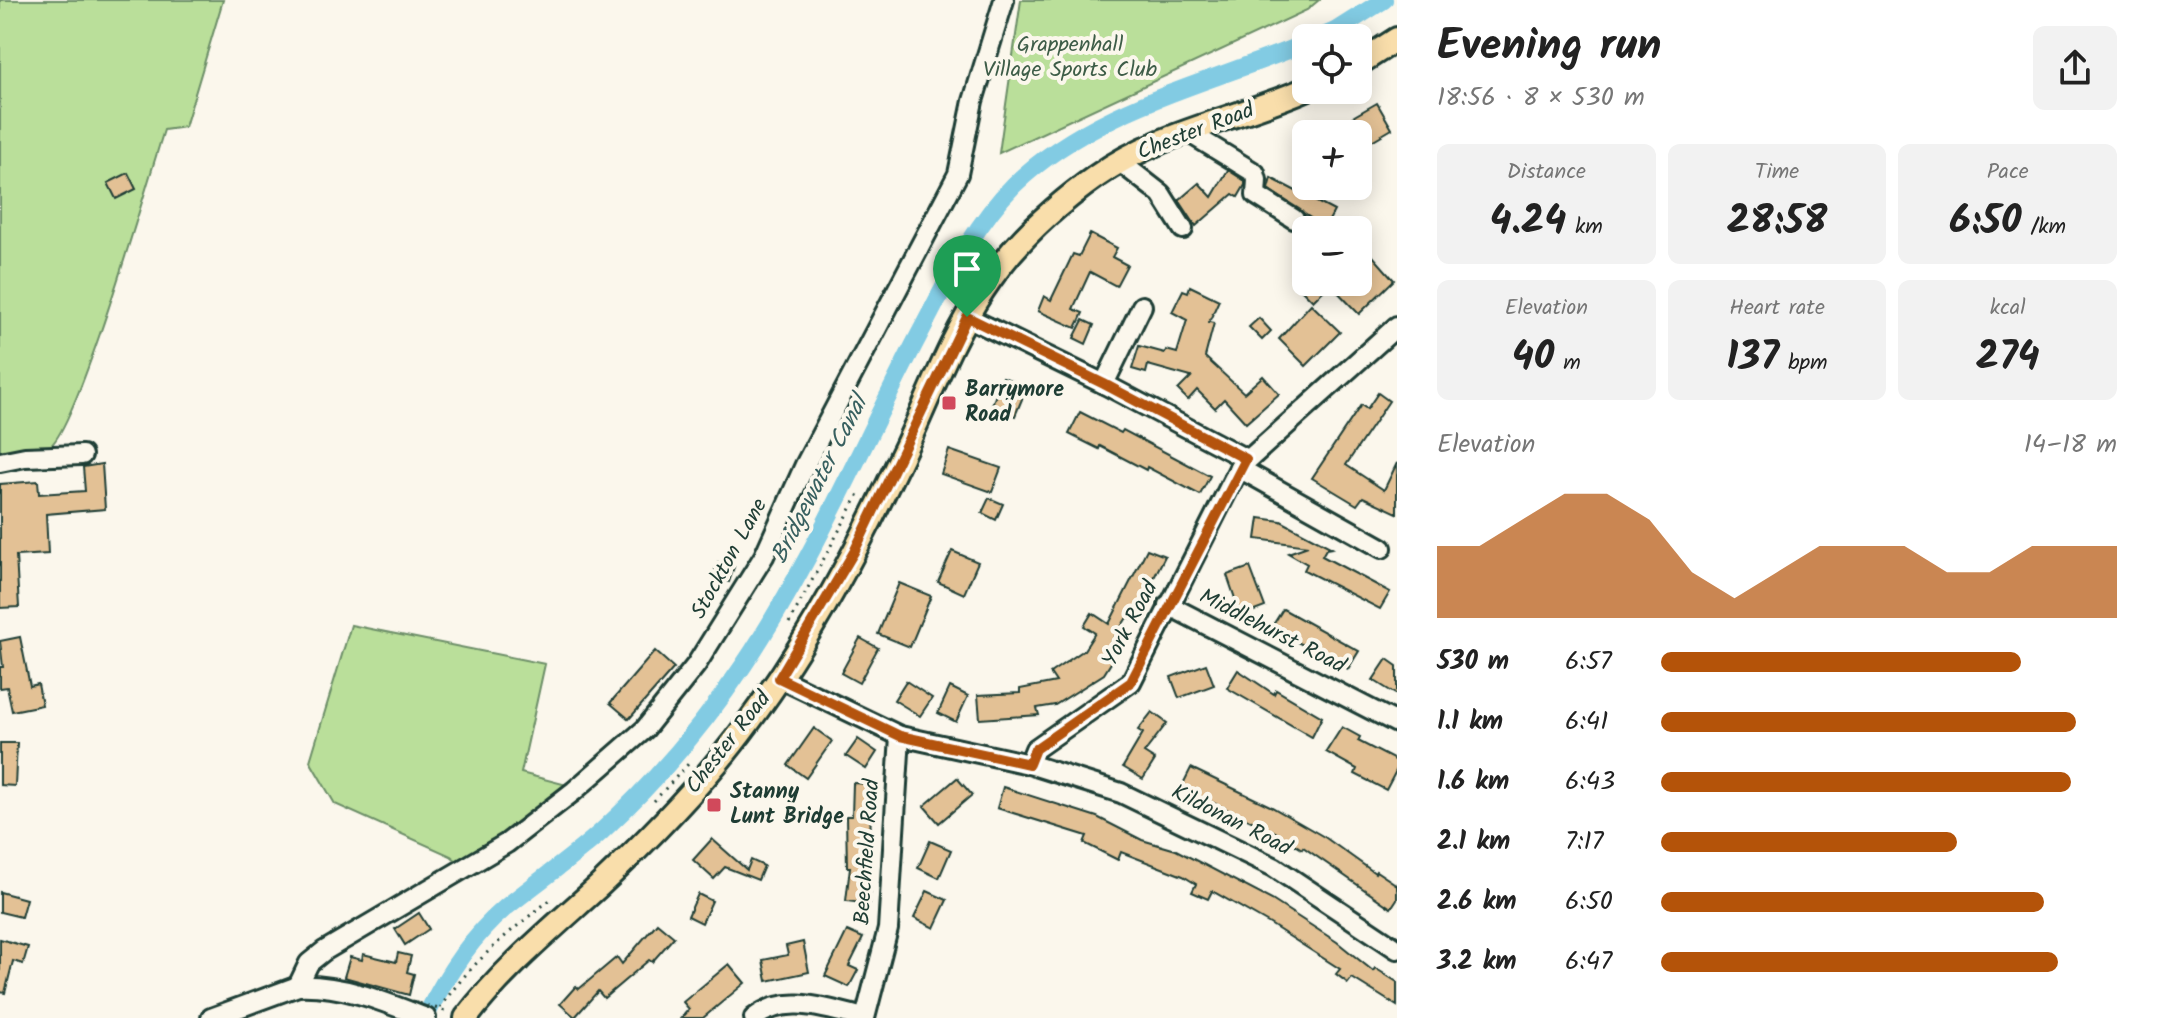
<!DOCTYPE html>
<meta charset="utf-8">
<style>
:root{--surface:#fff;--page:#f2f2f2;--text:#222;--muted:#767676;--accent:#b45309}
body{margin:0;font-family:Kalam,sans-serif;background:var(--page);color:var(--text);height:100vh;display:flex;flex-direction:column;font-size:30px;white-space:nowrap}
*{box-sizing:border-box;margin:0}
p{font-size:26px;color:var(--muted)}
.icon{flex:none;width:44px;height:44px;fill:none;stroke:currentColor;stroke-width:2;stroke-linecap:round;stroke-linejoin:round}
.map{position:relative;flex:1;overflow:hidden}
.panel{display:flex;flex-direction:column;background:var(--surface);width:760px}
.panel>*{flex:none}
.fabs{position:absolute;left:1292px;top:24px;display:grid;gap:16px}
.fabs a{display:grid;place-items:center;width:80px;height:80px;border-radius:12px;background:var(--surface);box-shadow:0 4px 20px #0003;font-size:40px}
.pin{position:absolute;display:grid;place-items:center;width:68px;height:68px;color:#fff;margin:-82px -34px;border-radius:50% 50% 50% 0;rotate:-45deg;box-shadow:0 0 8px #0007}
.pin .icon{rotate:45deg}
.round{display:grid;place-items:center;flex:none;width:84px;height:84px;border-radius:12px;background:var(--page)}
.summary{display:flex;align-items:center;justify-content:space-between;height:136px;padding:0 40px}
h1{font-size:44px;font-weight:800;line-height:60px}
.figures{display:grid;grid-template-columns:repeat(3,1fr);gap:12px;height:136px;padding:8px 40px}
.figures div{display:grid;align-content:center;border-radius:12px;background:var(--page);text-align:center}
.figures b{font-size:40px;font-weight:800}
.figures small{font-size:22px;font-weight:400}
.figures p{font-size:22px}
.chart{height:224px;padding:16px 40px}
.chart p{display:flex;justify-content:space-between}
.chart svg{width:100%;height:144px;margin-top:8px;fill:var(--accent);opacity:.7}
ul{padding:0 40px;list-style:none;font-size:26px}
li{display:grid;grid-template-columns:128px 96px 1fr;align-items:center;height:60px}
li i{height:20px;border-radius:10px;background:var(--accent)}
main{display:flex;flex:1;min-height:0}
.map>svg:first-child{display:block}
</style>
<main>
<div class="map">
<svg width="1397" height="1018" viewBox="0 0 1397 1018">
<rect width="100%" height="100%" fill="#fbf7ec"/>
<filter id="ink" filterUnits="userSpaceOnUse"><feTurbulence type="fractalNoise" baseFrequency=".0125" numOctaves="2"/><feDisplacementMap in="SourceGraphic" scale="16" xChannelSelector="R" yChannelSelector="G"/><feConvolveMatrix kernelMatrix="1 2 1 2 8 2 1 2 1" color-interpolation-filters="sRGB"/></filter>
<g filter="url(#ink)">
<!-- green -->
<g fill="#badf9a" stroke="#6c8e67" stroke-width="2">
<path d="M0 0H223L185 127 164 130C149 177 77 430 49 447 37 454 13 452 0 453Z"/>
<polygon points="1021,0 1319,0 1307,10 999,153"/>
<polygon points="351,625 545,664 521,773 567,785 570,791 458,862 451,856 335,804 310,761"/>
</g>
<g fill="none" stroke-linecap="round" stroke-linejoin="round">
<!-- canal -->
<g stroke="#82cbe3" stroke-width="18">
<polyline points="1319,38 1335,31 1384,0"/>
<path d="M425 1018C444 979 471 937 505 908 537 882 571 859 601 832 654 783 703 726 743 666 813 562 861 446 919 335 946 284 972 227 1014 185 1092 109 1207 84 1306 43"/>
</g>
</g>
<!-- building -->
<g fill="#e3c195" stroke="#1f3d34" stroke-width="2">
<polygon points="1377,103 1392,129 1358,149 1358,134 1323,134"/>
<polygon points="1228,170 1245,181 1245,185 1238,197 1233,194 1196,226 1179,200 1199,183 1212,197"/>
<polygon points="128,173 136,189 116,199 108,183"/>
<polygon points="1271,178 1334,211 1324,230 1306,230 1312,219 1268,189"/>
<polygon points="1090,234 1117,248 1112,257 1127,265 1116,286 1090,272 1073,309 1083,313 1076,328 1038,311 1044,296 1051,300 1073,254 1079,256"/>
<polygon points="1358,239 1394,280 1359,314 1330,284 1313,301 1294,282 1358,282"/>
<polygon points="1190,286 1219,300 1209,322 1214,323 1205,357 1244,393 1263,376 1279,394 1246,423 1224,399 1215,408 1197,390 1188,400 1178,390 1191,377 1148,365 1146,373 1132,369 1139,346 1165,353 1166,350 1177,353 1187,320 1172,312 1183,290 1188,292"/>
<polygon points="1311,304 1340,332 1306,366 1279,339"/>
<polygon points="1259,318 1271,331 1262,340 1249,327"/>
<polygon points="1083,320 1094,325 1086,344 1074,338"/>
<polygon points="1003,377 1027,387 1015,416 991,407"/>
<polygon points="1378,393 1389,401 1346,465 1384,490 1397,463 1397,513 1363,497 1357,505 1312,478 1361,405 1367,409"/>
<polygon points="1080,412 1121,433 1123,430 1210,476 1200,495 1147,467 1146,470 1100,446 1099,449 1069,434"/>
<polygon points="949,450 1001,468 992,492 941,474"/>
<polygon points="102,464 105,509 46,514 48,554 16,556 19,607 0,608 0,484 38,481 39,494 85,491 83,467"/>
<polygon points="989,498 1003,504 996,520 982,513"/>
<polygon points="1259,518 1281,521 1332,548 1326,549 1322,556 1390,592 1380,609 1304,570 1307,564 1288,553 1308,546 1256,539"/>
<polygon points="1147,549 1165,556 1133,619 1128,616 1110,644 1119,650 1104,674 1055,705 1037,708 1039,715 980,719 978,695 1020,693 1020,689 1056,682 1050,673 1084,650 1095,633 1084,626 1092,613 1109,624"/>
<polygon points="952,551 978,562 964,594 938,582"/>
<polygon points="718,562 734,567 729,582 713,576"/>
<polygon points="1250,567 1265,607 1241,616 1227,575"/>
<polygon points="899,583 931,596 910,647 878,634"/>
<polygon points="1283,609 1359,651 1348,669 1271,628"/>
<polygon points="20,637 30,686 38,684 42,705 12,711 7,687 0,688 0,667 3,667 0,641"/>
<polygon points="860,638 878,648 859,683 841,673"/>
<polygon points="655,651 674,668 629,719 610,703"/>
<polygon points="1387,659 1397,666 1397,695 1373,680"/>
<polygon points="1206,664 1214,685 1179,698 1171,677"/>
<polygon points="1238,670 1274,694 1276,690 1322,717 1312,737 1227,688"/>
<polygon points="906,681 932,698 920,716 894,700"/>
<polygon points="950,687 968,696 956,722 938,713"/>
<polygon points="1152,712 1167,723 1144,753 1155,760 1143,779 1123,767 1143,733 1138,730"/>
<polygon points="1342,727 1360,737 1358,741 1397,761 1397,769 1386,790 1355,774 1357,769 1326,752"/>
<polygon points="814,728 832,741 806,778 788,765"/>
<polygon points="858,739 877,752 866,769 846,756"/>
<polygon points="0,743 17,743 15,786 0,785"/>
<polygon points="1191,768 1270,806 1326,838 1375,873 1376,871 1397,885 1397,899 1391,908 1303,847 1302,849 1275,832 1181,788"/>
<polygon points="957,778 972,795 939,823 924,806"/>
<polygon points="853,783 872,784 872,808 870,808 871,839 868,839 868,886 871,887 869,904 846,901 850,867 847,867 846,816 852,816"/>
<polygon points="1003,787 1097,817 1142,840 1176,850 1272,900 1337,942 1373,971 1375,968 1397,982 1397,1006 1352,978 1348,983 1336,974 1340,969 1270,924 1212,891 1208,899 1192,892 1196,884 1183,876 1121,852 1118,860 1084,843 1087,836 997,808"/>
<polygon points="712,839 747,870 751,860 764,866 758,880 725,867 714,879 693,860"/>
<polygon points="930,841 951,850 939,878 918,868"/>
<polygon points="927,891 947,900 934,928 914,918"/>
<polygon points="0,892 26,899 21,917 0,912"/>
<polygon points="698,894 712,901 702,923 688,916"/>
<polygon points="419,913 429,929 405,945 395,929"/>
<polygon points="657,923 674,937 652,962 649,960 604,998 598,991 575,1017 560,1004 576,986 579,989 617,957 622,964"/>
<polygon points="847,931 863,938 849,966 858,970 849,987 825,976"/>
<polygon points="0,939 28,947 23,964 13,961 5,993 0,992"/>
<polygon points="803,942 809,972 767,981 763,960 788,955 786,946"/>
<polygon points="398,953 411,956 407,972 414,974 409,995 344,977 350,957 362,960 363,954 396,962"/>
<polygon points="729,964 745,983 703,1018 681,1018 689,1009 683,1002"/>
</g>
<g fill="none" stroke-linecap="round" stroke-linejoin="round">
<defs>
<g id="minor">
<polyline points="1188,132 1255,173 1257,180 1256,195 1294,219"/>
<polyline points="1120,162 1161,194 1183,229"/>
<polyline points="967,317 1104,384 1246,459"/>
<polyline points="1104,384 1142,306"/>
<polyline points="0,462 25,457 82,455"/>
<polyline points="1239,468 1382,548"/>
<polyline points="1168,605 1397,723"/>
<polyline points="779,678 900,736 1029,764 1035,749 1131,682 1239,468 1397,326"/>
<polyline points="1029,764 1121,793 1274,867 1397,949"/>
<polyline points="298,986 309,963 324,951 507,843 574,791 645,729 696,665 764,556 805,465 958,174 973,101 1004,0"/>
<path d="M211 1018 298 986C342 984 385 1002 426 1018"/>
<path d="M754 1018C787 992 828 1010 865 1018"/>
<polyline points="865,1018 888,929 900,736"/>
</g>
<g id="major">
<polyline points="1358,64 1397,39"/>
<path d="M466 1018C504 968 553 928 599 886 652 836 705 782 748 723 810 640 859 547 903 453 929 399 949 341 983 290 1012 245 1053 207 1097 176 1159 132 1237 119 1306 89"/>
</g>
</defs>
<!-- minor casing -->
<use href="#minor" stroke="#1f3d34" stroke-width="24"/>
<!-- major casing -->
<use href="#major" stroke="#1f3d34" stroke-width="28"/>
<!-- path -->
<g stroke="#1f3d34" stroke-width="3" stroke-dasharray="2 6" stroke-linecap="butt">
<polyline points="789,623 860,492"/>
<polyline points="654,801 690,762"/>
<path d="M440 1008C469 964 513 928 554 897"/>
</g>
<!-- minor -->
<use href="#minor" stroke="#fbf7ec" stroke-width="18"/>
<!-- major -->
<use href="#major" stroke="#f9deab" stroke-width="22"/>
<!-- path-bridge -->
<polyline stroke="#1f3d34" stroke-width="3" stroke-dasharray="2 6" stroke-linecap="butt" points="412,1001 445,1011"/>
</g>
</g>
<g fill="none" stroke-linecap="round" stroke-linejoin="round" filter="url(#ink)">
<defs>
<polygon id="route" points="967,317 1104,384 1246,459 1131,682 1035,749 1029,764 900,736 779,678 854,552"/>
</defs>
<!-- route casing -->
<use href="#route" stroke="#fff" stroke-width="16"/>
<!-- route -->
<use href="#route" stroke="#b45309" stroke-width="10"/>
</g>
<!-- markers -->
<g fill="#d1495b" stroke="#fbf7ec" stroke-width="3">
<rect x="941" y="395" width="16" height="16" rx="4"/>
<rect x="706" y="797" width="16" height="16" rx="4"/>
</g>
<g text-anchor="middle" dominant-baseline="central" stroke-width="8" stroke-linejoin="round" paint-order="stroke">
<!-- park labels -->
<g font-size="22" fill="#3e5d48" stroke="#fbf7ec">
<text x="1070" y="45">Grappenhall<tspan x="1070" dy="25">Village Sports Club</tspan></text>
</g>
<!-- street labels -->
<g font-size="22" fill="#1f3d34" stroke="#fbf7ec">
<text transform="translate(1196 132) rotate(-21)">Chester Road</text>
<text transform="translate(730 559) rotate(-61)">Stockton Lane</text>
<text transform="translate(1131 624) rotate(-62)">York Road</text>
<text transform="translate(1272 632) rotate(27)">Middlehurst Road</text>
<text transform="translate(729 743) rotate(-52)">Chester Road</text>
<text transform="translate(1231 821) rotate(27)">Kildonan Road</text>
<text transform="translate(868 852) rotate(-86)">Beechfield Road</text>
</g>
<!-- poi labels -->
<g font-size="22" font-weight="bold" fill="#1f3d34" stroke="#fbf7ec" text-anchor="start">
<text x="965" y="390">Barrymore<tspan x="965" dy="25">Road</tspan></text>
<text x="730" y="792">Stanny<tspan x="730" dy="25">Lunt Bridge</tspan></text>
</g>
<!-- water labels -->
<g font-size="24" font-style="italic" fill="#386060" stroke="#fbf7ec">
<text transform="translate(820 480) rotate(-63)">Bridgewater Canal</text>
</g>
</g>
</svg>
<div class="fabs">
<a><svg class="icon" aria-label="locate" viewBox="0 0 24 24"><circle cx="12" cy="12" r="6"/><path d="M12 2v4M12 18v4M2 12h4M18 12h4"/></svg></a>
<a>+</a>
<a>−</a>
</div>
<div class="pin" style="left:967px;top:317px;background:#1e9e55"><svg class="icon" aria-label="arrive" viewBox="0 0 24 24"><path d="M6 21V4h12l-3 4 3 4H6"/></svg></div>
</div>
<section class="panel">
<div class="summary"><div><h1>Evening run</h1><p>18:56 · 8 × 530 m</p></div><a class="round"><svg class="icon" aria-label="share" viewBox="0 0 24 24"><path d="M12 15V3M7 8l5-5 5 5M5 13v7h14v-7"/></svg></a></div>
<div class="figures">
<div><p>Distance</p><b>4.24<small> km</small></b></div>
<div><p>Time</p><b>28:58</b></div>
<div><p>Pace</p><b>6:50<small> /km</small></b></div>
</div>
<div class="figures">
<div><p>Elevation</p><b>40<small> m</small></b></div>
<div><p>Heart rate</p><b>137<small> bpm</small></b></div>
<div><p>kcal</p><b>274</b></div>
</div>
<div class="chart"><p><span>Elevation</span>14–18 m</p>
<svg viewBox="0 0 160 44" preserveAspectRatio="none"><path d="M0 44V22L10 22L20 14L30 6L40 6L50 14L60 30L70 38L80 30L90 22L100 22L110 22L120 30L130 30L140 22L150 22L160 22V44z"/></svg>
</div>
<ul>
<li><b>530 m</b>6:57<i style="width:79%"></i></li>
<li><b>1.1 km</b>6:41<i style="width:91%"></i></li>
<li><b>1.6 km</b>6:43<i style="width:90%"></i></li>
<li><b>2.1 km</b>7:17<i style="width:65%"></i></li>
<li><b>2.6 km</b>6:50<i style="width:84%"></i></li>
<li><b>3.2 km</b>6:47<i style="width:87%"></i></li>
</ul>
</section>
</main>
